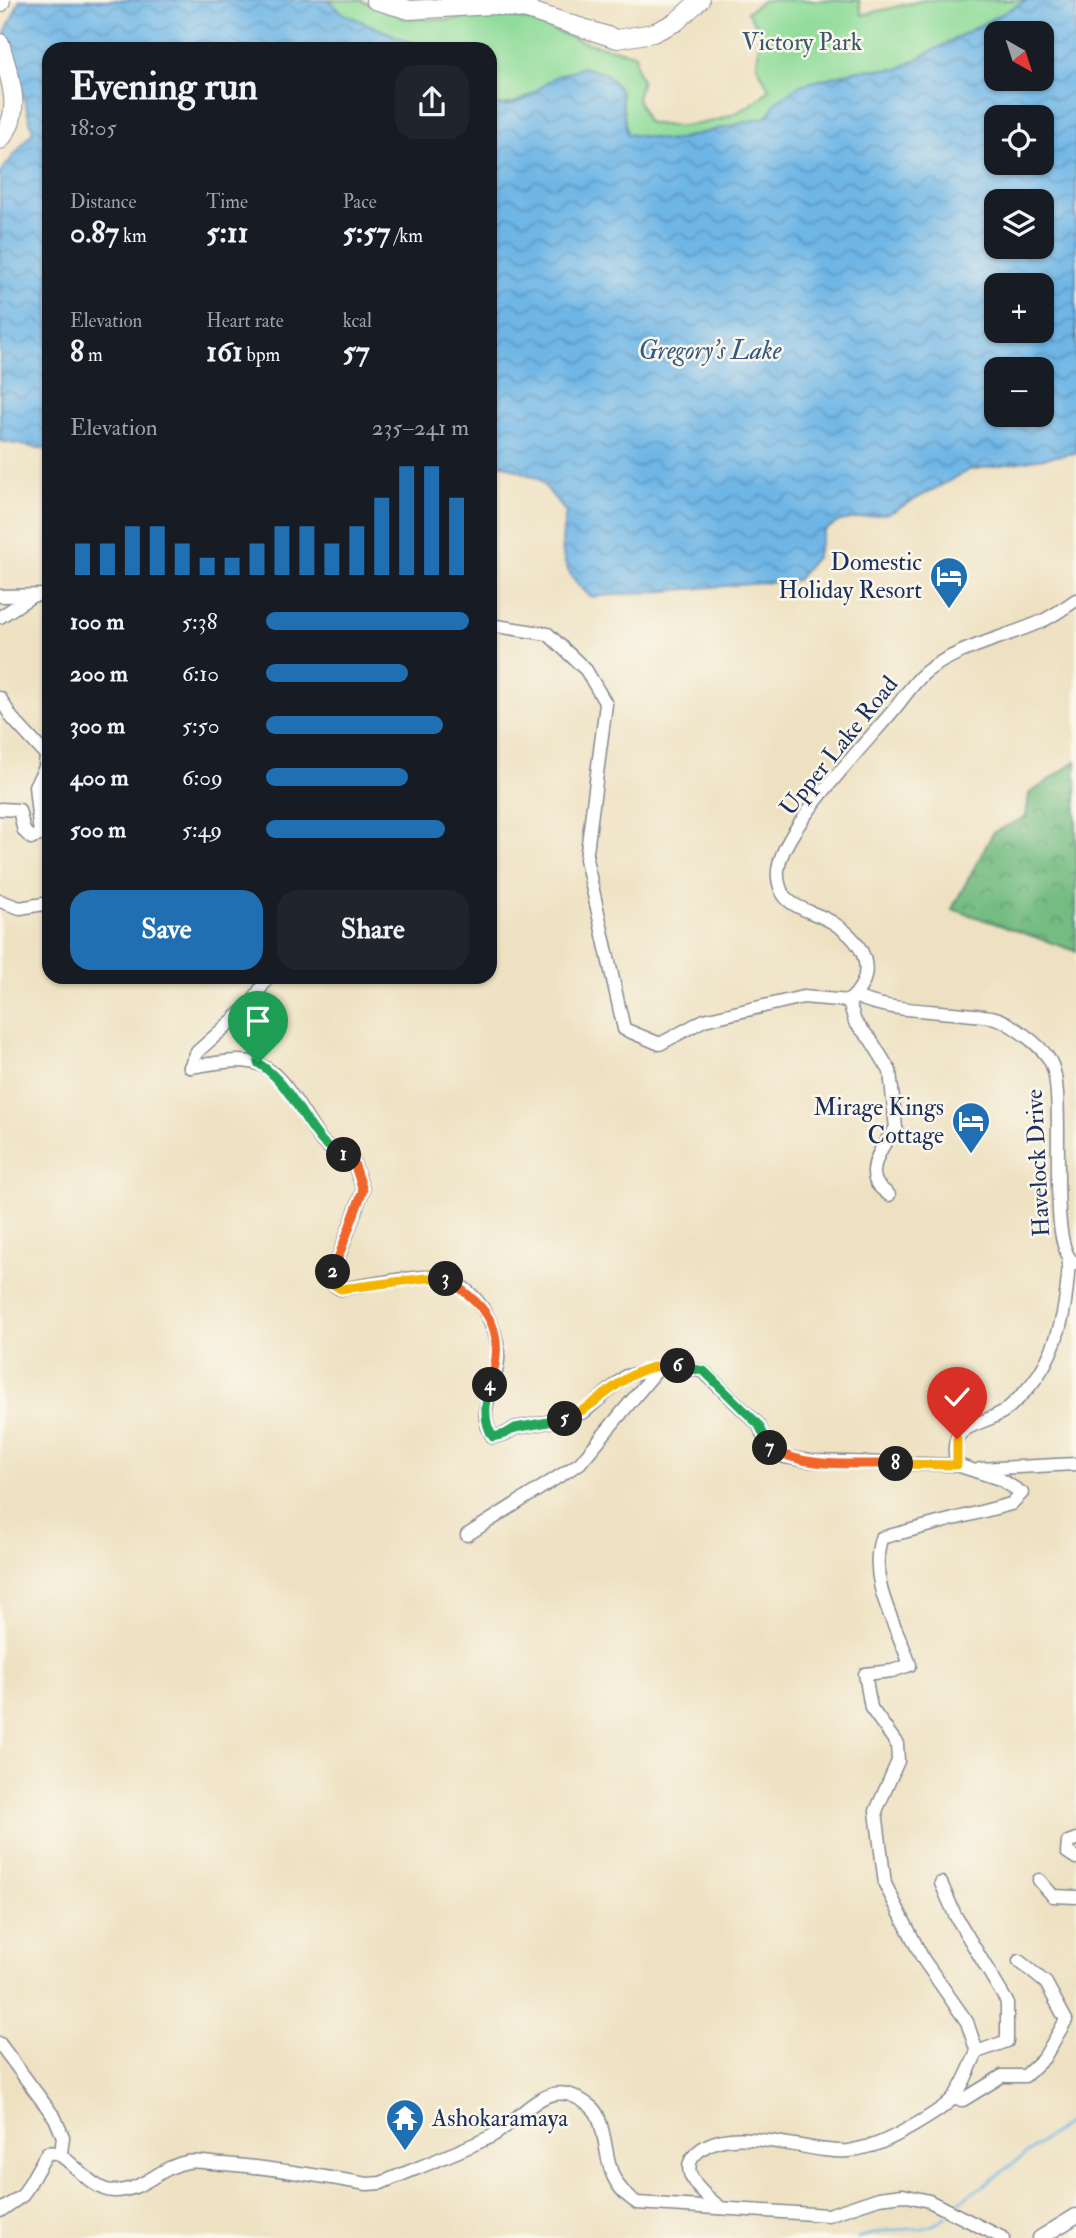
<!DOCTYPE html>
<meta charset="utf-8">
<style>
:root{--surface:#171b24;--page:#20242c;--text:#f1f3f6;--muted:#9ea1a6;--accent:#1f6fb2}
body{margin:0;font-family:"IM FELL Double Pica",serif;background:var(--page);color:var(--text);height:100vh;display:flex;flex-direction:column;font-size:26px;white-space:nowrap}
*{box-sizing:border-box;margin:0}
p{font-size:23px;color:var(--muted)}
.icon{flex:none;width:38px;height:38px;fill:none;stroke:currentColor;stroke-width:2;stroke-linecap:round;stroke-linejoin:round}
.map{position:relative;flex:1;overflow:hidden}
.sheet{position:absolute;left:42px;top:42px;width:455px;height:942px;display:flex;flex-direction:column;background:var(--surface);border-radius:21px;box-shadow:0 2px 5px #0004}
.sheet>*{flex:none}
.needle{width:46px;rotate:141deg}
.fabs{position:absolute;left:984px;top:21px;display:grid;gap:14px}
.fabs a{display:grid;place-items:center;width:70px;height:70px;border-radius:14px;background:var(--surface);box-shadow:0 2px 5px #0004;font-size:35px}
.pin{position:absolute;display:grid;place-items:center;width:60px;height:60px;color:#fff;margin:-72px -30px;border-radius:50% 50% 50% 0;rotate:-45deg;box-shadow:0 0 7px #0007}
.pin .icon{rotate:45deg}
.km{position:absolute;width:35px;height:35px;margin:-18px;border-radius:50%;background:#222;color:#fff;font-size:19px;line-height:35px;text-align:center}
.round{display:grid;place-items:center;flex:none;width:74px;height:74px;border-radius:21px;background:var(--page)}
.head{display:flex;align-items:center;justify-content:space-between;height:119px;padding:0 28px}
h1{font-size:38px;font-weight:700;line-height:52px}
.figures{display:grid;grid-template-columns:repeat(3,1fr);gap:10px;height:119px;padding:7px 28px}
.figures div{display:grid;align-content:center}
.figures b{font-size:30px;font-weight:700}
.figures small{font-size:19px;font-weight:400}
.figures p{font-size:19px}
.chart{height:196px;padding:14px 28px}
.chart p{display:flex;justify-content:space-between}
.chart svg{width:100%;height:126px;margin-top:7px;stroke:var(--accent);stroke-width:6}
.button{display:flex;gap:14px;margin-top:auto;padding:14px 28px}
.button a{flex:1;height:80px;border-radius:21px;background:var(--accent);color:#fff;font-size:28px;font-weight:700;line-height:80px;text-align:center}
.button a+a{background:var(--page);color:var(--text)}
ul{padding:0 28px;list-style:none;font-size:23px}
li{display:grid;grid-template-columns:112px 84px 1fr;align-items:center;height:52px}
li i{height:18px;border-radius:9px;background:var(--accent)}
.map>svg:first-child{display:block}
</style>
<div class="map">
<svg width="1076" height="2238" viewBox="0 0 1076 2238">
<defs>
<pattern id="forest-crowns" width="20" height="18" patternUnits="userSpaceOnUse" patternTransform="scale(1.75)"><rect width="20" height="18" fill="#74bc82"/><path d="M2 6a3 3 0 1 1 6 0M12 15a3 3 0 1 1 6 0" fill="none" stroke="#5e996e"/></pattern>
<pattern id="water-waves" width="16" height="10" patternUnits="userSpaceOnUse" patternTransform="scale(1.75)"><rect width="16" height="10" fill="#6eb6e6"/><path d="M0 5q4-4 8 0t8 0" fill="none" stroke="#5a94be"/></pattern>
</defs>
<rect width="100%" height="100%" fill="#fbf7ec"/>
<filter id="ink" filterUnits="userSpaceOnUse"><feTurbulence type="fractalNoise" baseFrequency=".0143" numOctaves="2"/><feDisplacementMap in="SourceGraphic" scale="14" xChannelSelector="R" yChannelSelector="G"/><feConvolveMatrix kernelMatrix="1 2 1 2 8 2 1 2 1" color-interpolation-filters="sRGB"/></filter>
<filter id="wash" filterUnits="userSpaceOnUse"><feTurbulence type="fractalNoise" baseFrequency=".00686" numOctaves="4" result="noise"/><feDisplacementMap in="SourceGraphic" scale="28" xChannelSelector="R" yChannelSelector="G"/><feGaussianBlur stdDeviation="1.57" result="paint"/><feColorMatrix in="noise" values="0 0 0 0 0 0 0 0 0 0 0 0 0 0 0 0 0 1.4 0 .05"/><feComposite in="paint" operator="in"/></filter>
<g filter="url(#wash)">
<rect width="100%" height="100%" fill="#eee1c1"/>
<!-- green -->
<path fill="#90dc9a" stroke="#56867c" stroke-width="2" d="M328 0H360L404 18 444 20 495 15 525 19 587 43 635 54 637 69 642 81 637 98 647 122C686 133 741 120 769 89L757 65 760 31 747 12 764 0H859L862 15 924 0H1027L899 69 859 70 777 101 767 117 671 141 627 134 620 90 555 77C534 93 518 107 490 105V49H426L344 14Z"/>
<!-- forest -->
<polygon fill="url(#forest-crowns)" stroke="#487670" stroke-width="2" points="1076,761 1076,951 952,909 993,833 1026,817 1029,794"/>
<!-- water -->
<g fill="url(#water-waves)" stroke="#4472a2" stroke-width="2" fill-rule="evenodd">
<polygon points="20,0 328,0 344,14 426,49 49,49 49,450 0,441 0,173 33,131 5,33"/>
<path d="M1027 0H1076V453L969 470 890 513 840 521 824 531 816 557 797 580 591 597C559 569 559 552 566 512L539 479 490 459V105L507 106 524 100 555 77 582 67 606 74 620 90 627 134 671 141 767 117 777 101 800 85 859 70 899 69ZM996 33H1041V79H996ZM996 117H1041V163H996ZM996 201H1041V247H996ZM996 285H1041V331H996ZM996 369H1041V415H996Z"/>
</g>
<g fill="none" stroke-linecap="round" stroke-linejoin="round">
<!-- stream -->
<g stroke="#6eb6e6" stroke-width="2.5">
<polyline points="955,2204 986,2184 1076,2116"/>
<path d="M858 2238C869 2235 881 2231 892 2230 914 2228 930 2232 946 2216"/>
</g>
</g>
</g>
<g filter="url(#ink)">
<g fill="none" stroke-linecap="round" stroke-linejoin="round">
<defs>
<g id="minor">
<polyline points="0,596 49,595"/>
<polyline points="0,617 32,596"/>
<path d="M490 625 548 634 586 670 606 704 586 859 624 1029 660 1044 704 1020 803 997 849 1001C879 974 865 943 835 924 821 914 800 911 788 900 779 892 776 876 779 865 786 826 865 744 892 712 903 699 914 681 927 671 959 647 1004 638 1040 622 1052 617 1064 608 1076 600"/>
<polyline points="0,698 12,718 46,755 45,768 35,786 40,835 31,838 24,831 19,810 0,809"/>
<polyline points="0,901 20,908 49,903"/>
<path d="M854 996C888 1011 928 1010 964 1014 981 1016 996 1015 1010 1025 1024 1034 1046 1049 1052 1065 1067 1103 1045 1247 1075 1263"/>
<path d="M849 1001 855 1022 871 1040 890 1071 896 1128C886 1140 868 1165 876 1182 878 1187 886 1192 889 1195"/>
<path d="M190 1067C211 1064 235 1058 255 1063 283 1069 304 1119 321 1140 328 1149 343 1155 353 1160L363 1190 331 1278 332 1284 340 1289C363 1286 428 1272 447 1279 478 1291 500 1327 498 1360 496 1386 475 1412 493 1437L505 1434 515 1428 564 1419 584 1412 626 1376 674 1365 704 1372 759 1425 767 1446 785 1457 810 1461 957 1465"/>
<polyline points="190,1067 197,1052 252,1003 268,976"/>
<polyline points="980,1469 1076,1464"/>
<polyline points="467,1535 580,1463 658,1369"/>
<polyline points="1076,1839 1068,1842 1067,1852 1076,1858"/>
<polyline points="1039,1880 1053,1896 1076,1897"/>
<polyline points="0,2044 55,2118 63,2137 61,2153"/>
<path d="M977 2052 967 2022 923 1959 885 1884 876 1811 898 1761 897 1744 871 1708 865 1674 892 1671 910 1665C896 1623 868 1584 881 1538L1011 1504 1022 1493 1000 1479 957 1465C945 1420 983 1428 1007 1409 1021 1397 1036 1381 1045 1364 1063 1331 1067 1297 1069 1260"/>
<polyline points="953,2099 963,2100 1002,2076 1025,2076 1044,2058 1066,2020 1046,1983 1019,1961"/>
<path d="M721 2208C708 2198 679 2176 693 2157 725 2117 808 2155 848 2151 856 2150 866 2147 874 2145 892 2139 939 2113 952 2099 963 2088 970 2066 977 2052L1007 2041V2002L955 1915 941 1883"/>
<path d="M0 2211 23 2195 47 2153C66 2147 87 2190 113 2191 143 2192 159 2167 187 2162 198 2160 213 2164 224 2164 273 2168 320 2176 367 2184L381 2183C417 2168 454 2154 490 2137 519 2123 544 2076 581 2100 589 2105 596 2109 599 2119 611 2153 602 2180 637 2203L828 2215 879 2198 903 2195 929 2201 1003 2238"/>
</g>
<polyline id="major" points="1040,2238 1076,2216"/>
<g id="highway">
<polyline points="375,0 410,10 493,5 527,10 617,39 653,33 676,22 700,0"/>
<polyline points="0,3 1,0"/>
<path d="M0 43C9 77 25 111 0 140"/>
</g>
</defs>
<!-- minor casing -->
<use href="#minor" stroke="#848890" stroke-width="15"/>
<!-- major casing -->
<use href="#major" stroke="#848890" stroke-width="17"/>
<!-- highway casing -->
<use href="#highway" stroke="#848890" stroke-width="20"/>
<!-- minor -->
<use href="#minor" stroke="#fff" stroke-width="12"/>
<!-- major -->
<use href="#major" stroke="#fff" stroke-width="14"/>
<!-- highway -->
<use href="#highway" stroke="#fff" stroke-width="18"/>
</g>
</g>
<g fill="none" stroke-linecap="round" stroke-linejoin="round" filter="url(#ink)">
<defs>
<path id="split-1" d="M258 1063C288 1082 299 1114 321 1140 326 1147 337 1151 344 1155"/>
<polyline id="split-2" points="333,1272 363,1190 353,1160 344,1155"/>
<polyline id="split-3" points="333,1272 332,1284 341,1289 426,1278 446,1279"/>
<path id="split-4" d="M446 1279C491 1307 507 1332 490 1385"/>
<path id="split-5" d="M490 1385C485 1402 483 1422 493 1437L505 1434 515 1428 565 1419"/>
<path id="split-6" d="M565 1419C608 1402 625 1361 678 1366"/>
<polyline id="split-7" points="678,1366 704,1371 759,1425 770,1448"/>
<path id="split-8" d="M770 1448C805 1469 855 1463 896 1464"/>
<polyline id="split-9" points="896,1464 957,1465 957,1439"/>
</defs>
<!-- split-1 casing -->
<use href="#split-1" stroke="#fff" stroke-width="14"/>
<!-- split-2 casing -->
<use href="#split-2" stroke="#fff" stroke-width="14"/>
<!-- split-3 casing -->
<use href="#split-3" stroke="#fff" stroke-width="14"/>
<!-- split-4 casing -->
<use href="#split-4" stroke="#fff" stroke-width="14"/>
<!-- split-5 casing -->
<use href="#split-5" stroke="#fff" stroke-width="14"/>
<!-- split-6 casing -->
<use href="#split-6" stroke="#fff" stroke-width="14"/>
<!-- split-7 casing -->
<use href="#split-7" stroke="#fff" stroke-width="14"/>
<!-- split-8 casing -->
<use href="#split-8" stroke="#fff" stroke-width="14"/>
<!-- split-9 casing -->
<use href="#split-9" stroke="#fff" stroke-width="14"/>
<!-- split-1 -->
<use href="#split-1" stroke="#22a559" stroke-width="9"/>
<!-- split-2 -->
<use href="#split-2" stroke="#f0652b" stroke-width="9"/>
<!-- split-3 -->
<use href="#split-3" stroke="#f5b400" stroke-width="9"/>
<!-- split-4 -->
<use href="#split-4" stroke="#f0652b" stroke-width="9"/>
<!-- split-5 -->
<use href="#split-5" stroke="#22a559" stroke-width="9"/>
<!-- split-6 -->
<use href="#split-6" stroke="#f5b400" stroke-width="9"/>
<!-- split-7 -->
<use href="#split-7" stroke="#22a559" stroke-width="9"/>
<!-- split-8 -->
<use href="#split-8" stroke="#f0652b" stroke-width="9"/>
<!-- split-9 -->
<use href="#split-9" stroke="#f5b400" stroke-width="9"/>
</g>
<!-- icons -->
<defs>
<symbol id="hotel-pin" viewBox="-11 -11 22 30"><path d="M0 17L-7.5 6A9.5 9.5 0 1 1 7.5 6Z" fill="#1f6fb2" stroke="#fbf7ec"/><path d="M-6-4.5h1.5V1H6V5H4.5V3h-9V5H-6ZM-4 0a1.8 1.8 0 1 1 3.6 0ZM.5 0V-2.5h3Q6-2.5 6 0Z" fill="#fff"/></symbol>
<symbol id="temple-pin" viewBox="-11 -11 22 30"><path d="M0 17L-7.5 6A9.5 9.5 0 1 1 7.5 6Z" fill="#1f6fb2" stroke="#fbf7ec"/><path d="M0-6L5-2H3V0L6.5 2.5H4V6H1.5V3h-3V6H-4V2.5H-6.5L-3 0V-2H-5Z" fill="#fff"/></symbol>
</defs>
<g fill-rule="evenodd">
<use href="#hotel-pin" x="927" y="554" width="44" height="60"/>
<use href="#hotel-pin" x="949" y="1099" width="44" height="60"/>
<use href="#temple-pin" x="383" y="2096" width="44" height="60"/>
</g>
<g text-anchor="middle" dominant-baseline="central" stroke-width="5" stroke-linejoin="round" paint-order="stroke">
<!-- park labels -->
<g font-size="24" fill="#385a6d" stroke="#fbf7ec">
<text x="802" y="42">Victory Park</text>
</g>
<!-- poi labels -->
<g font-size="24" fill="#1b2f5e" stroke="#fbf7ec" text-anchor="end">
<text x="922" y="562">Domestic<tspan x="922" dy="28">Holiday Resort</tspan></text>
<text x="944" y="1107">Mirage Kings<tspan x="944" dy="28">Cottage</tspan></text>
<text x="432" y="2118" text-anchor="start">Ashokaramaya</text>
</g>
<!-- street labels -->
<g font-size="24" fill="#1b2f5e" stroke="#fbf7ec">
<text transform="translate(839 746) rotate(-51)">Upper Lake Road</text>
<text transform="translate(1038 1163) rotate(-93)">Havelock Drive</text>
</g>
<!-- water labels -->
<g font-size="26" font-style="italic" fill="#345887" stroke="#fbf7ec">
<text x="710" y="351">Gregory's Lake</text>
</g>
</g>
</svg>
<div class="fabs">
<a><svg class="needle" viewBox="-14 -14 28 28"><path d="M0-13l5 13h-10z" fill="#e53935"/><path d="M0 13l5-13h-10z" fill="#9ea1a6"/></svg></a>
<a><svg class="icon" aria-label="locate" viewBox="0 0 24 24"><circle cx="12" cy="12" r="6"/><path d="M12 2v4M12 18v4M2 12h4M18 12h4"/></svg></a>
<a><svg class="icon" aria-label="layers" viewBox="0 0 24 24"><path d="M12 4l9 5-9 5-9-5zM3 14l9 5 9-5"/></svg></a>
<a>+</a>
<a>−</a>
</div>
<div class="pin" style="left:258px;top:1063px;background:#1e9e55"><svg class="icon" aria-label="arrive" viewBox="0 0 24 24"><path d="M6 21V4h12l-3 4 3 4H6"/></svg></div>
<div class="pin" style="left:957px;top:1439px;background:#d93025"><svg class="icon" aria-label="check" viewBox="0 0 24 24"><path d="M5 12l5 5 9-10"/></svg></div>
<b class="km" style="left:344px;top:1155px">1</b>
<b class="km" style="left:333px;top:1272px">2</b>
<b class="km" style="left:446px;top:1279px">3</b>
<b class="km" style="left:490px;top:1385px">4</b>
<b class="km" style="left:565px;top:1419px">5</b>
<b class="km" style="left:678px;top:1366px">6</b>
<b class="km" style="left:770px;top:1448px">7</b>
<b class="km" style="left:896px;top:1464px">8</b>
<section class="sheet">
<div class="head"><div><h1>Evening run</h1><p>18:05</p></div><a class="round"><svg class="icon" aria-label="share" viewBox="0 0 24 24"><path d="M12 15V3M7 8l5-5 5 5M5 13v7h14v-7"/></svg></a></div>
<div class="figures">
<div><p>Distance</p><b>0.87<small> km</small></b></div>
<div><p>Time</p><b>5:11</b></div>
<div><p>Pace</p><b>5:57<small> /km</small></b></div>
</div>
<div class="figures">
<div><p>Elevation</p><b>8<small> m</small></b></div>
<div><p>Heart rate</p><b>161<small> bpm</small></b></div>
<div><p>kcal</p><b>57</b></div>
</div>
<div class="chart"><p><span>Elevation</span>235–241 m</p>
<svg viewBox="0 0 160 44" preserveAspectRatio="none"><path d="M5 44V33M15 44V33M25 44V27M35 44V27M45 44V33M55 44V38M65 44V38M75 44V33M85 44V27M95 44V27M105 44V33M115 44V27M125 44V17M135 44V6M145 44V6M155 44V17"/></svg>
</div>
<ul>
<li><b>100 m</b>5:38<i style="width:100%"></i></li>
<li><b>200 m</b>6:10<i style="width:70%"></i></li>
<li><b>300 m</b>5:50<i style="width:87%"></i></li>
<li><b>400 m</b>6:09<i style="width:70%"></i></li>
<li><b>500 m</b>5:49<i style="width:88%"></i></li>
</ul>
<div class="button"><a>Save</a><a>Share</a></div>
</section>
</div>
